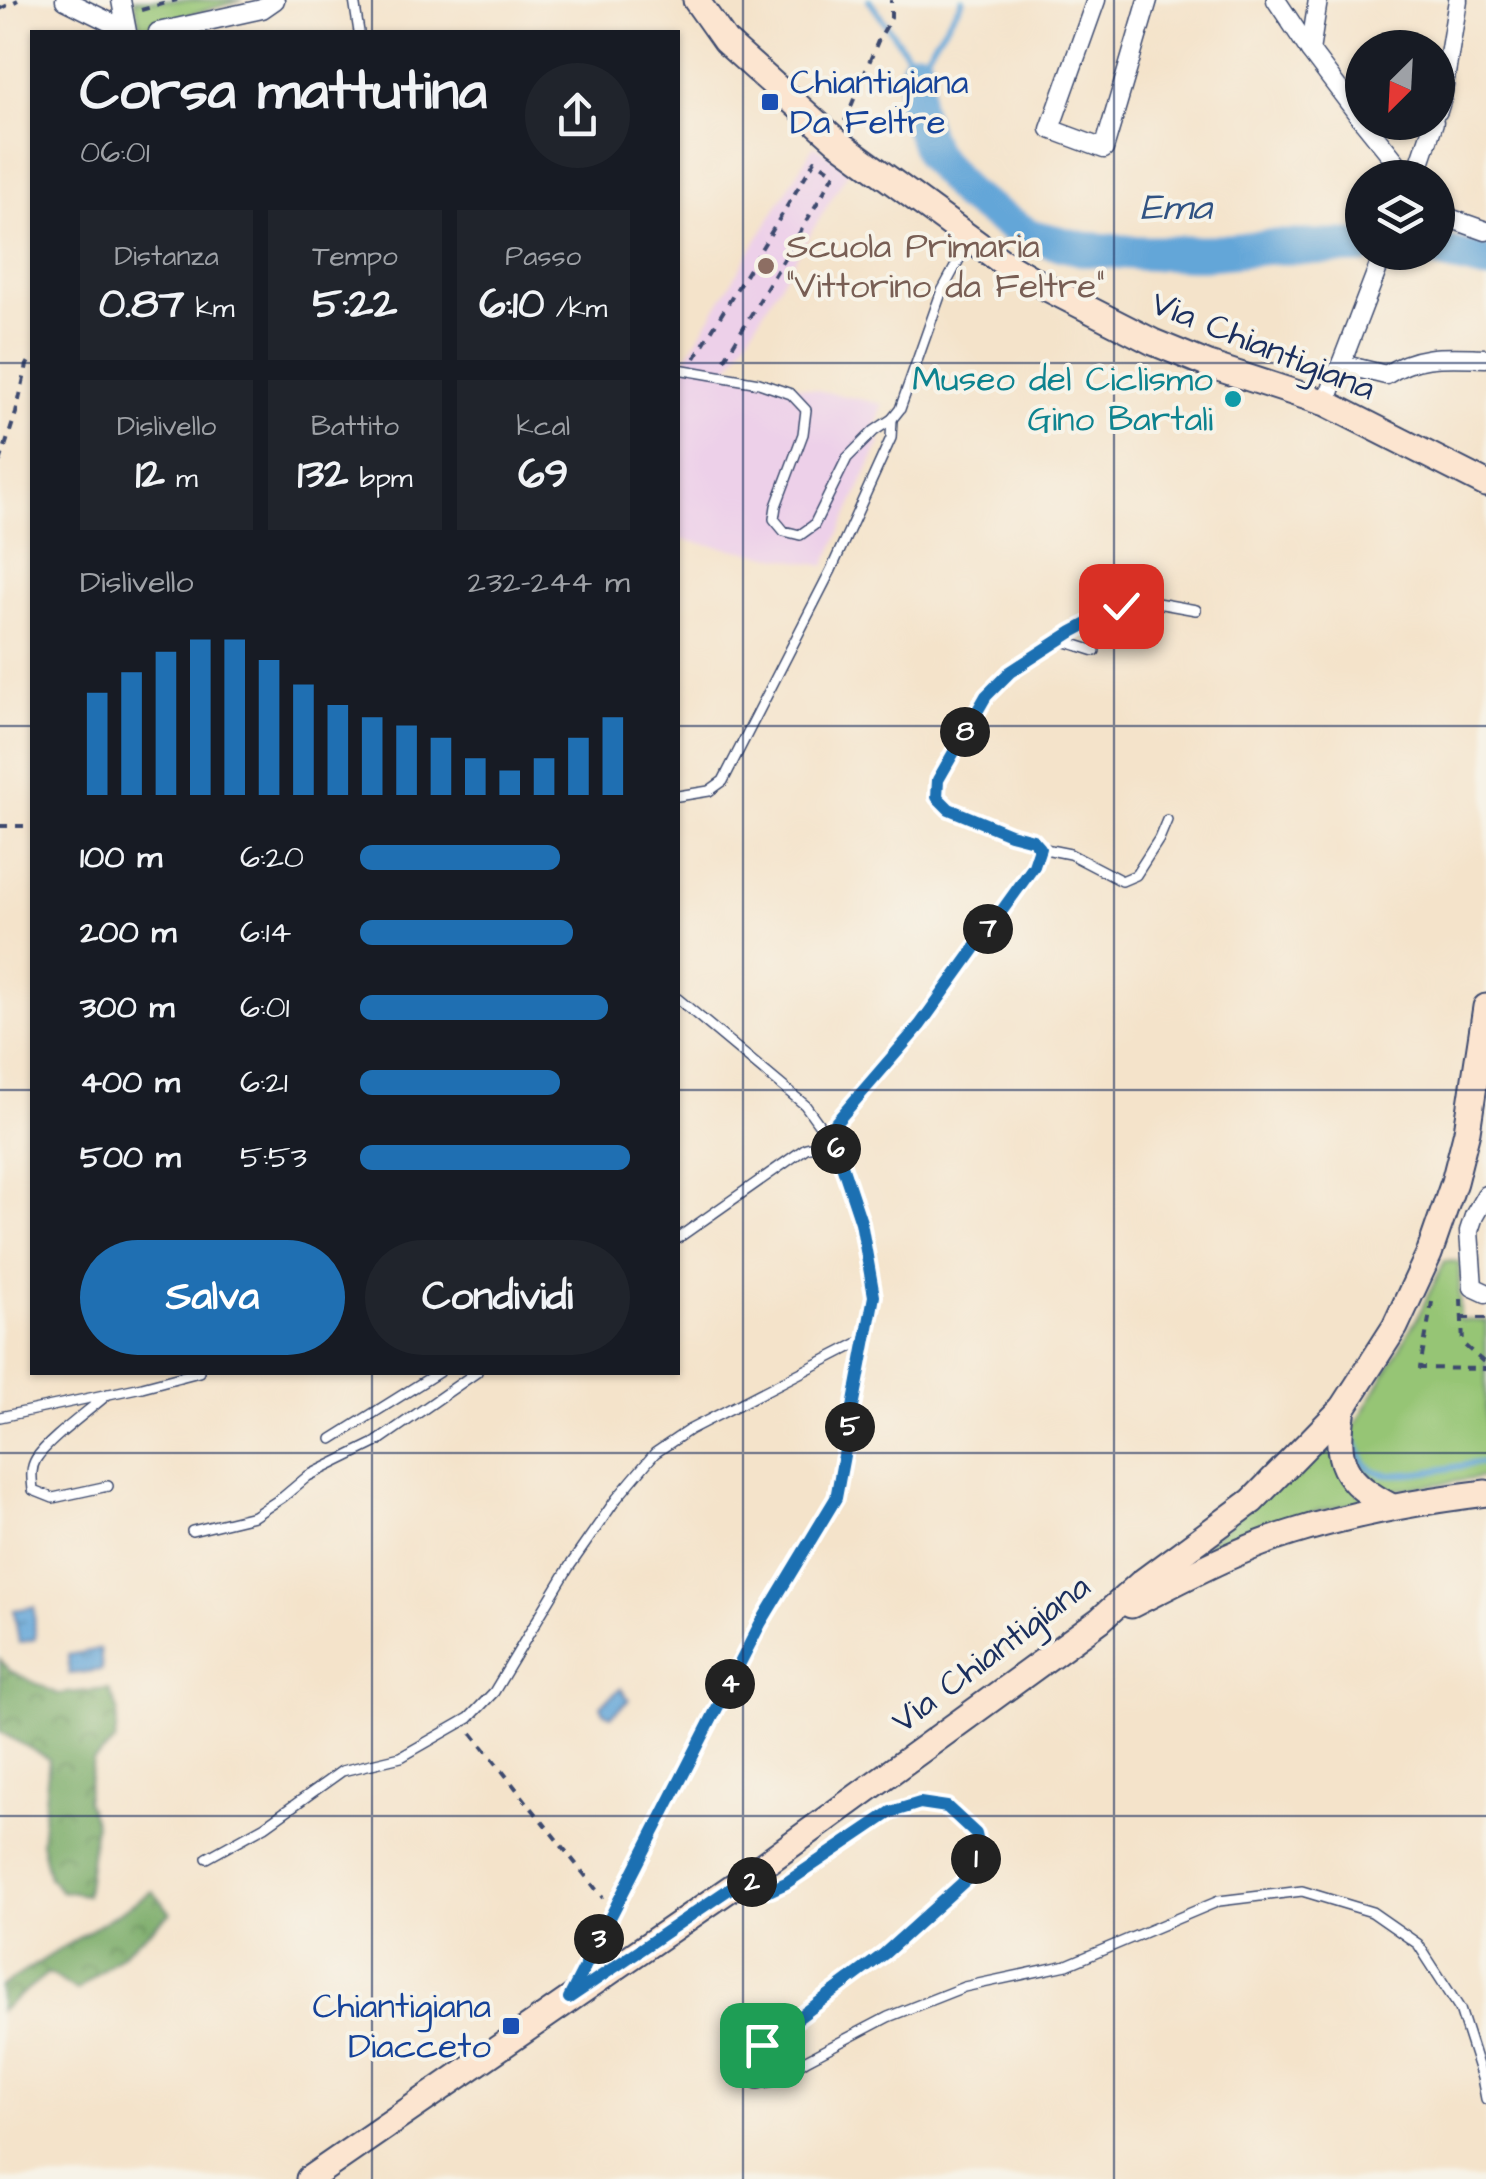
<!DOCTYPE html>
<html lang="it">
<meta charset="utf-8">
<style>
:root{--surface:#171b24;--page:#20242c;--text:#f1f3f6;--muted:#9ea1a6;--accent:#1f6fb2}
body{margin:0;font-family:"Architects Daughter",sans-serif;background:var(--page);color:var(--text);height:100vh;display:flex;flex-direction:column;font-size:38px;white-space:nowrap}
*{box-sizing:border-box;margin:0}
p{font-size:32px;color:var(--muted)}
.icon{flex:none;width:55px;height:55px;fill:none;stroke:currentColor;stroke-width:2;stroke-linecap:round;stroke-linejoin:round}
.map{position:relative;flex:1;overflow:hidden}
.details{position:absolute;left:30px;top:30px;width:650px;height:1345px;display:flex;flex-direction:column;background:var(--surface);border-radius:0px;box-shadow:0 2px 8px #0004}
.details>*{flex:none}
.needle{width:65px;rotate:204deg}
.buttons{position:absolute;left:1345px;top:30px;display:grid;gap:20px}
.buttons a{display:grid;place-items:center;width:110px;height:110px;border-radius:50%;background:var(--surface);box-shadow:0 2px 8px #0004;font-size:50px}
.pin{position:absolute;display:grid;place-items:center;width:85px;height:85px;color:#fff;margin:-42px;border-radius:20px;box-shadow:0 5px 15px #0006}
.km{position:absolute;width:50px;height:50px;margin:-25px;border-radius:50%;background:#222;color:#fff;font-size:28px;line-height:50px;text-align:center}
.round{display:grid;place-items:center;flex:none;width:105px;height:105px;border-radius:52px;background:var(--page)}
.summary{display:flex;align-items:center;justify-content:space-between;height:170px;padding:0 50px}
h1{font-size:55px;font-weight:700;line-height:75px}
.metrics{display:grid;grid-template-columns:repeat(3,1fr);gap:15px;height:170px;padding:10px 50px}
.metrics div{display:grid;align-content:center;border-radius:0px;background:var(--page);text-align:center}
.metrics b{font-size:42px;font-weight:700}
.metrics small{font-size:28px;font-weight:400}
.metrics p{font-size:28px}
.chart{height:280px;padding:20px 50px}
.chart p{display:flex;justify-content:space-between}
.chart svg{width:100%;height:180px;margin-top:10px;stroke:var(--accent);stroke-width:6}
.button{display:flex;gap:20px;margin-top:auto;padding:20px 50px}
.button a{flex:1;height:115px;border-radius:60px;background:var(--accent);color:#fff;font-size:40px;font-weight:700;line-height:115px;text-align:center}
.button a+a{background:var(--page);color:var(--text)}
ul{padding:0 50px;list-style:none;font-size:32px}
li{display:grid;grid-template-columns:160px 120px 1fr;align-items:center;height:75px}
li i{height:25px;border-radius:12px;background:var(--accent)}
.map>svg:first-child{display:block}
</style>
<div class="map">
<svg width="1486" height="2179" viewBox="0 0 1486 2179">
<defs>
<pattern id="forest-crowns" width="20" height="18" patternUnits="userSpaceOnUse" patternTransform="scale(2.5)"><rect width="20" height="18" fill="#78aa66"/><path d="M2 6a3 3 0 1 1 6 0M12 15a3 3 0 1 1 6 0" fill="none" stroke="#628b57"/></pattern>
<pattern id="water-ripples" width="26" height="14" patternUnits="userSpaceOnUse" patternTransform="scale(2.5)"><rect width="26" height="14" fill="#64a6d8"/><path d="M2 4q2-2 4 0t4 0M15 11q2-2 4 0t4 0" fill="none" stroke="#5288b2"/></pattern>
</defs>
<rect width="100%" height="100%" fill="#f7f3e8"/>
<filter id="ink" filterUnits="userSpaceOnUse"><feTurbulence type="fractalNoise" baseFrequency=".01" numOctaves="2"/><feDisplacementMap in="SourceGraphic" scale="20" xChannelSelector="R" yChannelSelector="G"/><feConvolveMatrix kernelMatrix="1 2 1 2 8 2 1 2 1" color-interpolation-filters="sRGB"/></filter>
<filter id="wash" filterUnits="userSpaceOnUse"><feTurbulence type="fractalNoise" baseFrequency=".0048" numOctaves="4" result="noise"/><feDisplacementMap in="SourceGraphic" scale="40" xChannelSelector="R" yChannelSelector="G"/><feGaussianBlur stdDeviation="2.25" result="paint"/><feColorMatrix in="noise" values="0 0 0 0 0 0 0 0 0 0 0 0 0 0 0 0 0 1.4 0 .05"/><feComposite in="paint" operator="in"/></filter>
<g filter="url(#wash)">
<rect width="100%" height="100%" fill="#f4e3ca"/>
<!-- built -->
<polygon fill="#edd0e9" points="814,145 849,170 727,371 883,404 875,431 880,443 825,566 678,539 678,362 683,363"/>
<!-- green -->
<g fill="#96c574" stroke="#587a69" stroke-width="2.5">
<polygon points="134,0 243,0 141,28"/>
<path d="M1445 1261 1459 1262 1460 1320 1486 1321V1477L1389 1491C1365 1475 1354 1463 1351 1433L1417 1318Z"/>
<polygon points="1319,1446 1328,1449 1366,1501 1318,1511 1205,1553 1202,1547"/>
</g>
<!-- forest -->
<g fill="url(#forest-crowns)" stroke="#4a6c62" stroke-width="2.5">
<polygon points="0,1659 9,1670 58,1694 109,1689 118,1710 115,1742 93,1761 86,1801 95,1824 86,1895 61,1891 49,1878 41,1842 49,1759 0,1732"/>
<polygon points="153,1891 171,1913 77,1991 48,1973 0,2011 0,1987"/>
</g>
<!-- water -->
<g fill="url(#water-ripples)" stroke="#406a9b" stroke-width="2.5">
<polygon points="34,1607 35,1639 19,1643 14,1610"/>
<polygon points="100,1649 102,1670 69,1674 68,1655"/>
<polygon points="621,1688 629,1700 611,1716 604,1713 601,1705"/>
</g>
<g fill="none" stroke-linecap="round" stroke-linejoin="round">
<!-- stream -->
<g stroke="#64a6d8" stroke-width="6">
<polyline points="869,0 917,68 963,0"/>
<path d="M1353 1437C1357 1446 1361 1458 1368 1466 1387 1486 1460 1464 1486 1462"/>
</g>
<!-- river -->
<g stroke="#64a6d8" stroke-width="35">
<polyline points="917,68 914,104 931,154 967,196 1029,236 1084,249 1139,253 1208,253 1270,247 1362,247"/>
<polyline points="1438,252 1486,263"/>
</g>
</g>
</g>
<g filter="url(#ink)">
<g fill="none" stroke-linecap="round" stroke-linejoin="round">
<defs>
<g id="lane">
<polyline points="354,0 359,32"/>
<polyline points="678,369 759,383 791,394 806,410 803,434 776,506 774,519 784,531 800,535 814,525 847,458 874,431 892,419 900,409 941,293 969,241"/>
<polyline points="1060,640 1095,651"/>
<polyline points="678,796 709,791 723,781 831,570 891,438 892,419"/>
<polyline points="1040,848 1070,854 1122,881 1136,875 1159,839 1167,820"/>
<polyline points="678,999 805,1105 826,1134 825,1137"/>
<polyline points="826,1134 921,1025 1033,866 1040,848 1033,840 1010,834 949,809 937,797 938,780 986,696 1010,673 1073,632 1121,606 1157,603 1196,610"/>
<path d="M108 1394C90 1410 47 1441 36 1459 30 1469 32 1479 33 1490L53 1498 108 1486"/>
<polyline points="0,1417 142,1387 199,1372"/>
<polyline points="332,1439 439,1372"/>
<polyline points="192,1531 254,1516 283,1497 308,1476 375,1443 477,1372"/>
<polyline points="207,1858 265,1826 342,1771 401,1757 469,1718 494,1692 569,1567 617,1498 655,1453 689,1430 866,1339"/>
<polyline points="747,1880 771,1890 786,1883 891,1812 920,1803 947,1807 976,1833 979,1852 968,1878 884,1955 762,2045 743,2056 736,2069 741,2078 757,2084 774,2081 806,2060 888,2017 964,1987 1067,1965 1219,1901 1302,1891 1372,1912 1418,1944 1460,2009 1482,2078 1486,2099"/>
<polyline points="575,1987 760,1623 837,1498 874,1296 861,1222 837,1150 822,1144 806,1148 678,1238"/>
</g>
<g id="street">
<polyline points="65,0 126,30"/>
<polyline points="121,0 127,32"/>
<polyline points="1096,0 1050,129 1104,149 1148,0"/>
<polyline points="1276,0 1310,51 1362,120"/>
<polyline points="158,32 262,9 275,0"/>
<polyline points="1310,51 1318,0"/>
<polyline points="1438,111 1442,98 1458,0"/>
<polyline points="1364,122 1409,178"/>
<polyline points="1415,178 1434,122"/>
<polyline points="1438,214 1486,231"/>
<path d="M1341 364 1386 375C1418 353 1448 357 1486 358"/>
<polyline points="1326,403 1384,252"/>
<polyline points="1486,1195 1474,1216 1469,1231 1473,1287 1486,1293"/>
</g>
<g id="secondary">
<polyline points="696,0 725,41 837,141 1001,261 1049,289 1153,342 1209,365 1326,403 1486,484"/>
<path d="M1343 1408C1334 1462 1342 1481 1392 1507"/>
<path d="M1131 1605C1183 1579 1235 1550 1291 1533 1355 1513 1420 1501 1486 1493"/>
<polyline points="309,2179 744,1879 1100,1620 1141,1583 1252,1501 1343,1408 1395,1327 1429,1254 1454,1182 1467,1131 1486,1007"/>
</g>
</defs>
<!-- lane casing -->
<use href="#lane" stroke="#3c4a6e" stroke-width="12"/>
<!-- street casing -->
<use href="#street" stroke="#3c4a6e" stroke-width="21"/>
<!-- secondary casing -->
<use href="#secondary" stroke="#3c4a6e" stroke-width="29"/>
<!-- path -->
<g stroke="#3c4a6e" stroke-width="4" stroke-dasharray="8 8" stroke-linecap="butt">
<polyline points="0,9 18,0"/>
<polyline points="141,10 177,0"/>
<polyline points="845,121 878,41 891,18 891,0"/>
<polyline points="695,358 815,160 835,173 723,362"/>
<polyline points="0,462 16,413 27,365 32,356"/>
<polyline points="0,826 32,826"/>
<polyline points="1461,1299 1463,1344 1486,1364"/>
<polyline points="1432,1302 1420,1368 1486,1369"/>
<polyline points="1462,1318 1486,1318"/>
<polyline points="472,1733 603,1898"/>
</g>
<!-- lane -->
<use href="#lane" stroke="#fff" stroke-width="9"/>
<!-- street -->
<use href="#street" stroke="#fff" stroke-width="18"/>
<!-- secondary -->
<use href="#secondary" stroke="#fce5d0" stroke-width="25"/>
</g>
</g>
<g fill="none" stroke-linecap="round" stroke-linejoin="round" filter="url(#ink)">
<defs>
<polyline id="route" points="762,2045 884,1954 968,1878 980,1852 976,1834 947,1807 920,1803 891,1812 786,1883 771,1890 744,1879 569,1998 760,1624 836,1498 874,1296 861,1222 837,1150 822,1144 826,1134 920,1025 1034,866 1040,848 1033,840 1010,834 949,809 937,797 938,780 986,696 1010,672 1072,632 1121,606"/>
</defs>
<!-- route casing -->
<use href="#route" stroke="#fff" stroke-width="20"/>
<!-- route -->
<use href="#route" stroke="#1f6fb2" stroke-width="12"/>
</g>
<!-- grid -->
<path fill="none" stroke="#1b2f5e" stroke-width="2.5" stroke-opacity="0.55" d="M372 0V32M743 0V2179M1114 0V2179M0 363H32M678 363H1486M0 726H32M678 726H1486M0 1090H32M678 1090H1486M372 1372V2179M0 1453H1486M0 1816H1486"/>
<!-- markers -->
<g fill="#1a4fb4" stroke="#f7f3e8" stroke-width="4">
<rect x="760" y="92" width="20" height="20" rx="5"/>
<rect x="501" y="2016" width="20" height="20" rx="5"/>
</g>
<circle fill="#8d6e63" stroke="#f7f3e8" stroke-width="4" cx="766" cy="266" r="10"/>
<circle fill="#0f9aa8" stroke="#f7f3e8" stroke-width="4" cx="1233" cy="399" r="10"/>
<g text-anchor="middle" dominant-baseline="central" stroke-width="8" stroke-linejoin="round" paint-order="stroke">
<!-- transit labels -->
<g font-size="35" fill="#164399" stroke="#f7f3e8" text-anchor="start">
<text x="790" y="82">Chiantigiana<tspan x="790" dy="40">Da Feltre</tspan></text>
<text x="491" y="2006" text-anchor="end">Chiantigiana<tspan x="491" dy="40">Diacceto</tspan></text>
</g>
<!-- education labels -->
<g font-size="35" fill="#785e54" stroke="#f7f3e8" text-anchor="start">
<text x="786" y="246">Scuola Primaria<tspan x="786" dy="40">"Vittorino da Feltre"</tspan></text>
</g>
<!-- street labels -->
<g font-size="35" fill="#1b2f5e" stroke="#f7f3e8">
<text transform="translate(1263 346) rotate(22)">Via Chiantigiana</text>
<text transform="translate(991 1654) rotate(-37)">Via Chiantigiana</text>
</g>
<!-- culture labels -->
<g font-size="35" fill="#0d838f" stroke="#f7f3e8" text-anchor="end">
<text x="1213" y="379">Museo del Ciclismo<tspan x="1213" dy="40">Gino Bartali</tspan></text>
</g>
<!-- water labels -->
<g font-size="38" font-style="italic" fill="#315383" stroke="#f7f3e8">
<text x="1176" y="208">Ema</text>
</g>
</g>
</svg>
<div class="buttons">
<a><svg class="needle" viewBox="-14 -14 28 28"><path d="M0-13l5 13h-10z" fill="#e53935"/><path d="M0 13l5-13h-10z" fill="#9ea1a6"/></svg></a>
<a><svg class="icon" aria-label="layers" viewBox="0 0 24 24"><path d="M12 4l9 5-9 5-9-5zM3 14l9 5 9-5"/></svg></a>
</div>
<div class="pin" style="left:762px;top:2045px;background:#1e9e55"><svg class="icon" aria-label="arrive" viewBox="0 0 24 24"><path d="M6 21V4h12l-3 4 3 4H6"/></svg></div>
<div class="pin" style="left:1121px;top:606px;background:#d93025"><svg class="icon" aria-label="check" viewBox="0 0 24 24"><path d="M5 12l5 5 9-10"/></svg></div>
<b class="km" style="left:976px;top:1859px">1</b>
<b class="km" style="left:752px;top:1882px">2</b>
<b class="km" style="left:599px;top:1939px">3</b>
<b class="km" style="left:730px;top:1684px">4</b>
<b class="km" style="left:850px;top:1427px">5</b>
<b class="km" style="left:836px;top:1149px">6</b>
<b class="km" style="left:988px;top:929px">7</b>
<b class="km" style="left:965px;top:732px">8</b>
<section class="details">
<div class="summary"><div><h1>Corsa mattutina</h1><p>06:01</p></div><a class="round"><svg class="icon" aria-label="share" viewBox="0 0 24 24"><path d="M12 15V3M7 8l5-5 5 5M5 13v7h14v-7"/></svg></a></div>
<div class="metrics">
<div><p>Distanza</p><b>0.87<small> km</small></b></div>
<div><p>Tempo</p><b>5:22</b></div>
<div><p>Passo</p><b>6:10<small> /km</small></b></div>
</div>
<div class="metrics">
<div><p>Dislivello</p><b>12<small> m</small></b></div>
<div><p>Battito</p><b>132<small> bpm</small></b></div>
<div><p>kcal</p><b>69</b></div>
</div>
<div class="chart"><p><span>Dislivello</span>232–244 m</p>
<svg viewBox="0 0 160 44" preserveAspectRatio="none"><path d="M5 44V19M15 44V14M25 44V9M35 44V6M45 44V6M55 44V11M65 44V17M75 44V22M85 44V25M95 44V27M105 44V30M115 44V35M125 44V38M135 44V35M145 44V30M155 44V25"/></svg>
</div>
<ul>
<li><b>100 m</b>6:20<i style="width:74%"></i></li>
<li><b>200 m</b>6:14<i style="width:79%"></i></li>
<li><b>300 m</b>6:01<i style="width:92%"></i></li>
<li><b>400 m</b>6:21<i style="width:74%"></i></li>
<li><b>500 m</b>5:53<i style="width:100%"></i></li>
</ul>
<div class="button"><a>Salva</a><a>Condividi</a></div>
</section>
</div>
